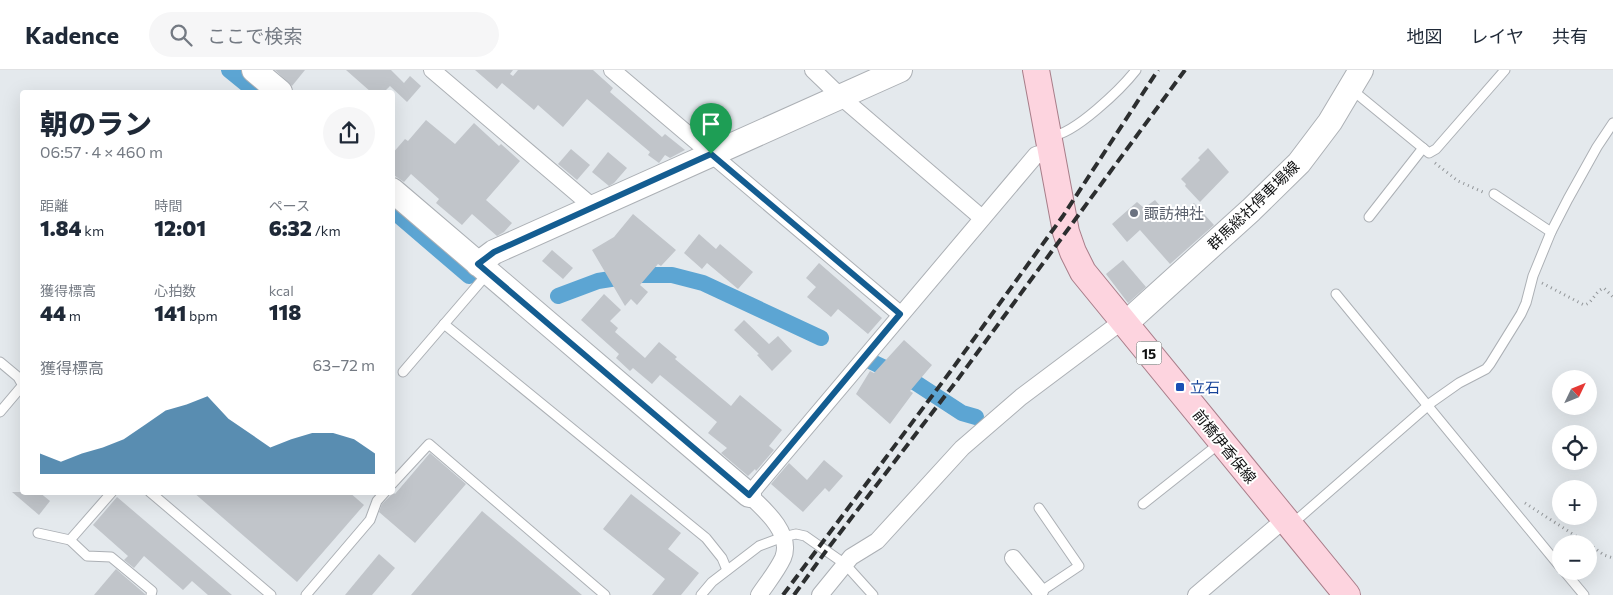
<!DOCTYPE html>
<html lang="ja">
<meta charset="utf-8">
<style>
:root{--surface:#fff;--page:#f6f6f7;--text:#1f2937;--muted:#747a83;--line:#e0e1e3;--accent:#145d91}
body{margin:0;font-family:Commissioner,"Noto Sans JP",sans-serif;background:var(--page);color:var(--text);height:100vh;display:flex;flex-direction:column;font-size:19px;white-space:nowrap}
*{box-sizing:border-box;margin:0}
p{font-size:16px;color:var(--muted)}
.icon{flex:none;width:28px;height:28px;fill:none;stroke:currentColor;stroke-width:2;stroke-linecap:round;stroke-linejoin:round}
.map{position:relative;flex:1;overflow:hidden}
.drawer{position:absolute;left:20px;top:20px;width:375px;height:405px;display:flex;flex-direction:column;background:var(--surface);border-radius:5px;box-shadow:0 5px 20px #0002}
.drawer>*{flex:none}
.needle{width:32px;rotate:47deg}
.tools{position:absolute;left:1552px;top:300px;display:grid;gap:10px}
.tools a{display:grid;place-items:center;width:45px;height:45px;border-radius:50%;background:var(--surface);box-shadow:0 5px 20px #0002;font-size:25px}
.pin{position:absolute;display:grid;place-items:center;width:42px;height:42px;color:#fff;margin:-51px -21px;border-radius:50% 50% 50% 0;rotate:-45deg;box-shadow:0 0 5px #0007}
.pin .icon{rotate:45deg}
.round{display:grid;place-items:center;flex:none;width:52px;height:52px;border-radius:26px;background:var(--page)}
.overview{display:flex;align-items:center;justify-content:space-between;height:85px;padding:0 20px}
h1{font-size:28px;font-weight:800;line-height:38px}
.figures{display:grid;grid-template-columns:repeat(3,1fr);gap:8px;height:85px;padding:5px 20px}
.figures div{display:grid;align-content:center}
.figures b{font-size:21px;font-weight:800}
.figures small{font-size:14px;font-weight:400}
.figures p{font-size:14px}
.chart{height:140px;padding:10px 20px}
.chart p{display:flex;justify-content:space-between}
.chart svg{width:100%;height:90px;margin-top:5px;fill:var(--accent);opacity:.7}
header{display:flex;align-items:center;gap:30px;box-sizing:border-box;height:70px;padding:0 25px;background:var(--surface);border-bottom:1px solid var(--line)}
header strong{font-size:24px}
nav{display:flex;gap:28px;margin-inline-start:auto;font-size:18px}
.search{width:350px;height:45px;background:var(--page);display:flex;align-items:center;gap:12px;box-sizing:border-box;padding:0 18px;border-radius:28px;color:var(--muted);font-size:19px}
.map>svg:first-child{display:block}
</style>
<header>
<strong>Kadence</strong>
<div class="search"><svg class="icon" aria-label="search" viewBox="0 0 24 24"><circle cx="10" cy="10" r="6"/><path d="M15 15l6 6"/></svg>ここで検索</div>
<nav><a>地図</a><a>レイヤ</a><a>共有</a></nav>
</header>
<div class="map">
<svg width="1613" height="525" viewBox="0 0 1613 525">
<rect width="100%" height="100%" fill="#e4e9ed"/>
<g fill="none" stroke-linecap="round" stroke-linejoin="round">
<!-- canal -->
<g stroke="#5ca5d3" stroke-width="16">
<polyline points="229,0 256,22"/>
<polyline points="392,140 469,206"/>
<polyline points="558,226 598,211 636,205 672,205 703,213 821,268"/>
<polyline points="868,290 916,313 962,343 976,347"/>
</g>
</g>
<!-- building -->
<g fill="#c1c5ca">
<polygon points="275,0 305,0 292,16"/>
<polygon points="346,0 391,0 404,13 410,6 421,16 407,32 390,16 384,22 371,22"/>
<polygon points="475,0 513,0 510,4 513,6 518,0 593,0 613,18 610,22 662,67 665,64 685,80 670,88 665,85 659,93 648,85 650,82 587,29 563,57 538,35 534,40 502,13 497,19"/>
<polygon points="426,50 455,74 474,53 499,76 501,74 520,91 486,130 512,153 504,162 497,166 472,144 462,155 436,133 439,129 411,104 404,112 392,104 392,84 405,69 408,71"/>
<polygon points="1208,78 1229,102 1200,132 1185,116 1186,114 1181,109 1200,90 1198,88"/>
<polygon points="571,79 590,95 577,110 558,94"/>
<polygon points="608,82 627,98 614,113 609,116 592,102"/>
<polygon points="1155,130 1174,152 1194,133 1214,155 1170,194 1140,160 1127,172 1112,154 1137,132 1144,138"/>
<polygon points="633,144 676,180 661,196 658,194 640,215 648,222 637,235 631,229 625,236 592,180 614,167"/>
<polygon points="699,164 716,179 720,174 753,202 738,219 707,193 702,199 684,183"/>
<polygon points="552,180 573,198 563,209 542,191"/>
<polygon points="1123,190 1146,217 1128,233 1106,204"/>
<polygon points="819,193 882,248 868,264 838,239 831,247 807,227 816,217 806,208"/>
<polygon points="604,224 621,240 610,251 618,258 615,262 645,288 659,272 677,287 675,289 731,336 740,325 782,360 769,376 774,380 756,401 755,399 748,406 721,383 727,378 708,363 717,352 660,305 652,314 633,298 630,301 616,288 619,284 581,250"/>
<polygon points="744,250 769,274 778,266 792,281 772,301 757,285 759,284 734,260"/>
<polygon points="904,270 932,295 910,321 913,323 890,354 856,324 870,301 874,303"/>
<polygon points="430,383 466,414 415,473 379,442 382,434 391,425 393,422 395,424"/>
<polygon points="824,390 843,406 829,422 825,418 803,442 771,414 789,393 807,410"/>
<polygon points="12,422 39,422 50,431 39,445"/>
<polygon points="193,422 349,422 364,435 297,512"/>
<polygon points="631,424 681,463 668,479 699,503 681,525 652,525 665,509 603,459"/>
<polygon points="117,427 232,525 208,525 192,511 183,520 144,486 134,498 124,490 128,486 93,455"/>
<polygon points="482,441 582,525 411,525"/>
<polygon points="379,484 395,498 372,525 345,525"/>
<polygon points="116,499 145,524 145,525 94,525"/>
</g>
<g fill="none" stroke-linecap="round" stroke-linejoin="round">
<defs>
<g id="lane">
<polyline points="1351,19 1429,83 1436,79 1505,0"/>
<path d="M1051 66C1074 65 1122 18 1136 0"/>
<polyline points="1494,124 1551,162"/>
<polyline points="1369,147 1423,78"/>
<polyline points="1336,224 1561,498"/>
<polyline points="444,254 706,468 722,488 727,500"/>
<polyline points="0,292 18,307 22,314"/>
<polyline points="403,302 488,203"/>
<polyline points="0,342 22,316"/>
<polyline points="392,414 429,374 605,525"/>
<polyline points="150,422 271,525"/>
<polyline points="1143,434 1220,373"/>
<polyline points="1292,454 1432,332 1459,313 1486,299 1490,294 1521,244 1526,233 1533,206 1551,162 1568,129 1597,77 1613,53"/>
<polyline points="38,463 70,470 112,422"/>
<polyline points="70,470 87,486 111,487 152,521 151,525"/>
<polyline points="1564,501 1584,525"/>
<polyline points="1037,524 1079,496 1039,438"/>
<polyline points="306,525 370,450 377,431 385,422"/>
<polyline points="701,525 712,512 759,476 783,467 796,464 805,466 845,494 873,525"/>
</g>
<g id="street">
<polyline points="432,0 593,137"/>
<polyline points="612,0 900,244"/>
<polyline points="813,0 841,27 982,148"/>
<polyline points="1013,488 1040,521"/>
<path d="M759 525C767 513 777 501 783 488 793 464 764 439 749 425L1036 85 1052 80"/>
<polyline points="820,525 851,487 877,471 962,378 1021,327 1113,258 1125,254"/>
<polyline points="1196,525 1285,449"/>
</g>
<g id="secondary">
<polyline points="254,0 280,22"/>
<polyline points="392,120 749,425"/>
<polyline points="478,194 494,182 900,0"/>
<polyline points="1125,254 1251,140 1299,93 1330,52 1361,0"/>
</g>
<polyline id="primary" points="1036,0 1066,162 1073,182 1083,202 1347,525"/>
</defs>
<!-- lane casing -->
<use href="#lane" stroke="#acb0b5" stroke-width="11"/>
<!-- street casing -->
<use href="#street" stroke="#acb0b5" stroke-width="18"/>
<!-- secondary casing -->
<use href="#secondary" stroke="#acb0b5" stroke-width="26"/>
<!-- primary casing -->
<use href="#primary" stroke="#a87d89" stroke-width="28"/>
<!-- path -->
<g stroke="#929699" stroke-width="3" stroke-dasharray="1 4" stroke-linecap="butt">
<polyline points="1435,93 1458,111 1483,122"/>
<path d="M1542 213 1584 235C1593 233 1595 221 1604 218L1613 227"/>
<polyline points="1525,433 1588,474"/>
<polyline points="1589,474 1604,485 1613,488"/>
</g>
<!-- lane -->
<use href="#lane" stroke="#fff" stroke-width="9"/>
<!-- street -->
<use href="#street" stroke="#fff" stroke-width="16"/>
<!-- secondary -->
<use href="#secondary" stroke="#fff" stroke-width="24"/>
<!-- primary -->
<use href="#primary" stroke="#fdd4df" stroke-width="26"/>
<!-- rail -->
<g stroke="#2c2e2f" stroke-width="4" stroke-dasharray="10 5" stroke-linecap="butt">
<polyline points="783,525 950,302 1063,146 1158,0"/>
<polyline points="794,525 826,481 958,309 1185,0"/>
</g>
</g>
<g fill="none" stroke-linecap="round" stroke-linejoin="round">
<defs>
<polygon id="route" points="711,84 900,244 749,425 478,194 494,182"/>
</defs>
<!-- route casing -->
<use href="#route" stroke="#fff" stroke-width="10"/>
<!-- route -->
<use href="#route" stroke="#145d91" stroke-width="6"/>
</g>
<!-- markers -->
<circle fill="#6b7280" stroke="#fff" stroke-width="2" cx="1134" cy="143" r="5"/>
<rect fill="#1a4fb4" stroke="#fff" stroke-width="2" x="1175" y="312" width="10" height="10" rx="2.5"/>
<g text-anchor="middle" dominant-baseline="central" stroke-width="4" stroke-linejoin="round" paint-order="stroke">
<!-- shield labels -->
<rect fill="#fff" stroke="#575858" stroke-width="1" x="1136.5" y="271.5" width="25" height="23" rx="4"/>
<g font-size="14" font-weight="bold" fill="#0f1011">
<text x="1149" y="283">15</text>
</g>
<!-- street labels -->
<g font-size="15" fill="#0f1011" stroke="#fff">
<text transform="translate(1253 135) rotate(-44)">群馬総社停車場線</text>
<text transform="translate(1225 376) rotate(51)">前橋伊香保線</text>
</g>
<!-- worship labels -->
<g font-size="15" fill="#5b616d" stroke="#fff" text-anchor="start">
<text x="1144" y="143">諏訪神社</text>
</g>
<!-- transit labels -->
<g font-size="15" fill="#164399" stroke="#fff" text-anchor="start">
<text x="1190" y="317">立石</text>
</g>
</g>
</svg>
<div class="tools">
<a><svg class="needle" viewBox="-14 -14 28 28"><path d="M0-13l5 13h-10z" fill="#e53935"/><path d="M0 13l5-13h-10z" fill="#747a83"/></svg></a>
<a><svg class="icon" aria-label="locate" viewBox="0 0 24 24"><circle cx="12" cy="12" r="6"/><path d="M12 2v4M12 18v4M2 12h4M18 12h4"/></svg></a>
<a>+</a>
<a>−</a>
</div>
<div class="pin" style="left:711px;top:84px;background:#1e9e55"><svg class="icon" aria-label="arrive" viewBox="0 0 24 24"><path d="M6 21V4h12l-3 4 3 4H6"/></svg></div>
<section class="drawer">
<div class="overview"><div><h1>朝のラン</h1><p>06:57 · 4 × 460 m</p></div><a class="round"><svg class="icon" aria-label="share" viewBox="0 0 24 24"><path d="M12 15V3M7 8l5-5 5 5M5 13v7h14v-7"/></svg></a></div>
<div class="figures">
<div><p>距離</p><b>1.84<small> km</small></b></div>
<div><p>時間</p><b>12:01</b></div>
<div><p>ペース</p><b>6:32<small> /km</small></b></div>
</div>
<div class="figures">
<div><p>獲得標高</p><b>44<small> m</small></b></div>
<div><p>心拍数</p><b>141<small> bpm</small></b></div>
<div><p>kcal</p><b>118</b></div>
</div>
<div class="chart"><p><span>獲得標高</span>63–72 m</p>
<svg viewBox="0 0 160 44" preserveAspectRatio="none"><path d="M0 44V34L10 38L20 34L30 31L40 27L50 20L60 13L70 10L80 6L90 17L100 24L110 31L120 27L130 24L140 24L150 27L160 34V44z"/></svg>
</div>
</section>
</div>
